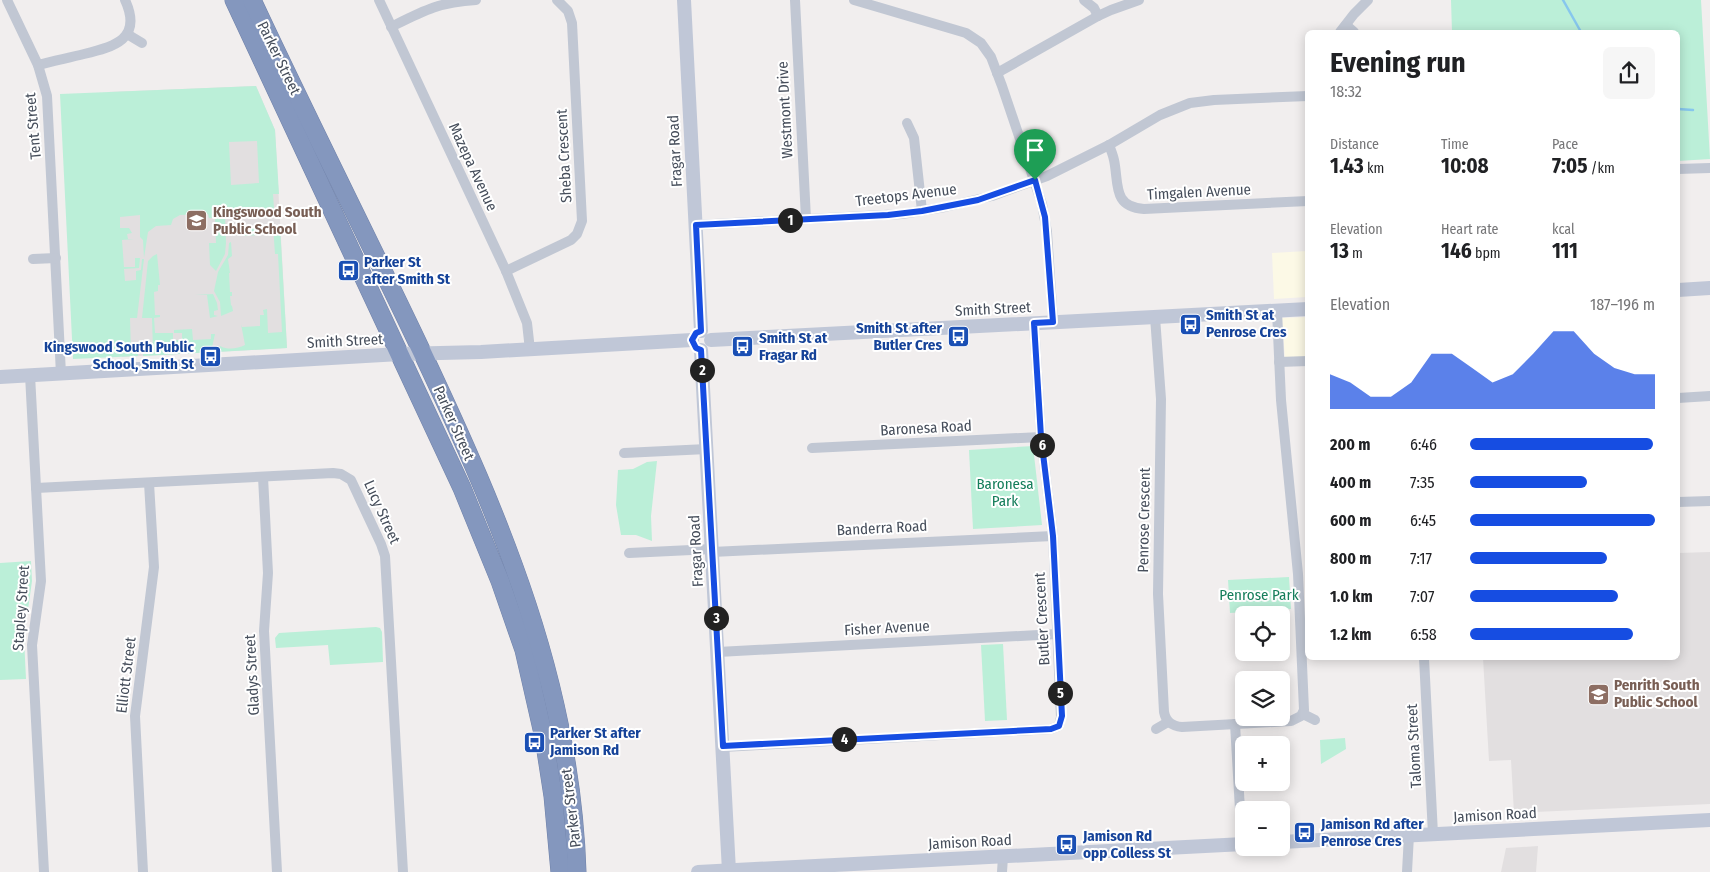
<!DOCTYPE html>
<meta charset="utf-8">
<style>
:root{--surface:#fff;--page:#f6f6f6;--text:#202124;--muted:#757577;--accent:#164de2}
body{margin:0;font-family:"Fira Sans Condensed",sans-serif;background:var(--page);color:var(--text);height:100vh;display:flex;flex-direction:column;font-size:19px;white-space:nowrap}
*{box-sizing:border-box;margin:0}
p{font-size:16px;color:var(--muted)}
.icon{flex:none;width:28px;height:28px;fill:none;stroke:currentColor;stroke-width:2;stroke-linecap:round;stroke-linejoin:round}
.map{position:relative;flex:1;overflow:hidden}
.drawer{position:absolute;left:1305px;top:30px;width:375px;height:630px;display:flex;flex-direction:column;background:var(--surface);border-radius:8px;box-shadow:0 2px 12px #0003}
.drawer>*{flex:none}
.fabs{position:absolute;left:1235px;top:606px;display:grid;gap:10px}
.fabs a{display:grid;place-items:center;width:55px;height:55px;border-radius:8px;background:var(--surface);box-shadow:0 2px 12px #0003;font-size:25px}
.pin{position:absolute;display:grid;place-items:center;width:42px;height:42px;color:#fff;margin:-51px -21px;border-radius:50% 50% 50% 0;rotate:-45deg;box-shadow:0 0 5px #0007}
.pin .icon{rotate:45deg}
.km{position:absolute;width:25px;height:25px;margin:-12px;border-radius:50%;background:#222;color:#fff;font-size:14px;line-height:25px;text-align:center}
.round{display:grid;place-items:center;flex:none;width:52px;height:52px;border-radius:8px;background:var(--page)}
.headline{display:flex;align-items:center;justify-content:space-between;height:85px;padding:0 25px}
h1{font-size:28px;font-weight:700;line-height:38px}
.stats{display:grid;grid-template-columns:repeat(3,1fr);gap:8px;height:85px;padding:5px 25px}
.stats div{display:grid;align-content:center}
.stats b{font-size:21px;font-weight:700}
.stats small{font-size:14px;font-weight:400}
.stats p{font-size:14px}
.chart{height:140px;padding:10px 25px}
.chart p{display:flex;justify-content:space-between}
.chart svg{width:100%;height:90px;margin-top:5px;fill:var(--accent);opacity:.7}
ul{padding:0 25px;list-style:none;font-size:16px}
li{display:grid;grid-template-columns:80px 60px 1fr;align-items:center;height:38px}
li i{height:12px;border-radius:6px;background:var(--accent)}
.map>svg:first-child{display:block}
</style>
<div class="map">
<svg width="1710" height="872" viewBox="0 0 1710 872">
<rect width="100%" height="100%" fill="#f1eeee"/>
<!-- commercial -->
<g fill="#fcf9e6">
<polygon points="1307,251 1307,297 1274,299 1272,253"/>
<polygon points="1307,317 1307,358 1285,359 1282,318"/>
</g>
<!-- education -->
<g fill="#e2dfe0">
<polygon points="256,86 275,130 287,348 122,357 108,92"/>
<polygon points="1710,552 1710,804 1514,813 1511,760 1489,761 1483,658 1678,658 1678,553"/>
<polygon points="1538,846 1536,872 1501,872 1506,848"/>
</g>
<!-- green -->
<g fill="#bbefd8" fill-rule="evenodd">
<polygon points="1451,0 1701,0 1710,159 1678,161 1678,32 1452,32"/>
<path d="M256 86 275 130 279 194H273L274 209 271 210V212L225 214 226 243 225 254 216 271 210 265 209 243H216L215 218H209L208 214 180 215 173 219 171 225 156 226 148 232 144 258 143 240 140 237V215L120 217V228H129L132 233 127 234 128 239H134L122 240 124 267H135V258H140L139 268 124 269 125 281 136 280V271L141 270 142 259H144L137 318H130L131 352H138V356L73 359 60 94ZM257 141 259 183 231 185 229 142Z"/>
<path d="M273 226H280L287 348 217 352 220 346C228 350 237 349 245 345L241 324 242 327 260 326V315H264L263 310 267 309 268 333 282 332 278 254H275Z"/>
<polygon points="242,227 262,227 259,235 242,236"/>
<polygon points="231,242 232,256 228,259 230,273 229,273 230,292 232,292 232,296 230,296 231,305 232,306 233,311 221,316 220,302 214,291 218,272 228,255 229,243"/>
<polygon points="157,254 160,285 158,285 158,291 154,292 155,315 160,315 160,317 154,318 155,333 173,333 173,340 179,340 180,354 143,356 143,352 153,351 152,318 142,318 148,261 153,256"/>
<polygon points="213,294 217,303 218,310 214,311 214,315 218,316 206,319 210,318 207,295 195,295"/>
<polygon points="192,329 193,340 211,339 211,334 215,334 211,352 182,354 182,333 174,333 174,330"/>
<polygon points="1033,446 1042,525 973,529 969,450"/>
<polygon points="657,461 651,516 652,541 636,535 621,535 616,505 618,470 633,469 647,462"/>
<polygon points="31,561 32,581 24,638 26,679 0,680 0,563"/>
<polygon points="1289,577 1291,609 1230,613 1228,580"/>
<polygon points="376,627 380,628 382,632 383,662 330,665 328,645 276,648 275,638 279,633"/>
<polygon points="1003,644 1007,720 985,721 981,645"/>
<polygon points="1345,738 1346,749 1321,764 1320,740"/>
</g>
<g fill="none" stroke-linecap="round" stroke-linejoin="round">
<!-- stream -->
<g stroke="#87c7ed" stroke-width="2.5">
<polyline points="1563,0 1581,32"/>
<polyline points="1678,109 1693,110"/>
</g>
<defs>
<g id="highway">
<polyline points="234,0 462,488 500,581 524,650 544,738 553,796 560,872"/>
<path d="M252 0C307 118 366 234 422 352 501 520 571 683 577 872"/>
</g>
</defs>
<!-- highway casing -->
<use href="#highway" stroke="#7082a9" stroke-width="19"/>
<!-- street -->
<g stroke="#c1c7d3" stroke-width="10">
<polyline points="7,0 38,65 47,96 61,374"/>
<polyline points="379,0 506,271 527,323 530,350"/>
<polyline points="795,0 806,219"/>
<polyline points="854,0 966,33 981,43 991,57 1002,86 1042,204 1047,232 1053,322"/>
<polyline points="1084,0 1094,8 1098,16"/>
<polyline points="1346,25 1354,32"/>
<path d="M391 27C423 11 439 2 476 0"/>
<polyline points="1340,32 1354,14 1368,0"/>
<polyline points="127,34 142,43"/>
<path d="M38 65C53 61 68 58 84 54 114 47 143 39 125 0"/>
<polyline points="997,73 1098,16 1111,10 1139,0"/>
<polyline points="907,123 914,138 922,211"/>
<path d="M1109 145C1111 150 1113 155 1114 160 1119 183 1112 207 1144 209L1308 201"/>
<polyline points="1678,169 1710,168"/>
<polyline points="696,225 902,214 945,207 992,196 1047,176 1109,145 1160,115 1190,103 1214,100 1308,96"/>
<polyline points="33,259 56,258"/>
<polyline points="506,271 571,240 577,234 582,221 572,23 568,11 557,0"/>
<path d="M1155 317 1161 399 1158 594 1164 712C1166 722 1172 726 1182 727L1291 721 1301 716 1304 710 1298 574 1281 400 1277 311"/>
<polyline points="1279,362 1308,361"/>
<polyline points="30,375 41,581 32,645 44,872"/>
<polyline points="1678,398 1710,396"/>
<polyline points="812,448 1041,437"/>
<polyline points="624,453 707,449"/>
<polyline points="263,477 268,573 264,631 277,872"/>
<polyline points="36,488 333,473 341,474 351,480 381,544 385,556 403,872"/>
<polyline points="1678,502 1710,501"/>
<polyline points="712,552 1053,536"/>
<polyline points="629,553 712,549"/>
<polyline points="718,652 1057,634"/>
<polyline points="1424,658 1433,834"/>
<polyline points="1303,714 1315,720"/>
<polyline points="1235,724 1242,844"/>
<polyline points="1156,729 1168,722"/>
<polyline points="723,747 1051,729 1059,726 1061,717 1053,536 1041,437 1034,323"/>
<polyline points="143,872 135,716 154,567 149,483"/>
<polyline points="1002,872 1003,857"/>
<polyline points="1407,872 1409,835"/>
</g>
<!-- secondary -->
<g stroke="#c0c7d7" stroke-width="14">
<polyline points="684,0 701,331"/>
<polyline points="1678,290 1710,288"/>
<polyline points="711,340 1308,309"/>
<polyline points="701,350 729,871"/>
<polyline points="0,377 400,354 481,352 692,340"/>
<polyline points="1281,842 1710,820"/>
<polyline points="698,872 1244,844"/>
</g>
<!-- highway -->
<use href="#highway" stroke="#8497be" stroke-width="18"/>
</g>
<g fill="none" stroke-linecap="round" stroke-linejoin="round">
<defs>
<polygon id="route" points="1035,180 1045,217 1053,322 1034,323 1041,437 1053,536 1062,716 1059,726 1051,729 723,746 701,350 696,348 692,340 696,333 701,331 696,225 888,215 922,211 978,200"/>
</defs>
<!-- route casing -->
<use href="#route" stroke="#fff" stroke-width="10"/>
<!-- route -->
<use href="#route" stroke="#164de2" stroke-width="6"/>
</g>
<!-- icons -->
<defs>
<symbol id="school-square" viewBox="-11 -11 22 22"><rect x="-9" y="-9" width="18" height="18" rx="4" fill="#8d6e63" stroke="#fff"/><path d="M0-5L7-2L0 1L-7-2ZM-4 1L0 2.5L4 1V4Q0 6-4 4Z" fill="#fff"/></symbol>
<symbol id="bus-square" viewBox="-11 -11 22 22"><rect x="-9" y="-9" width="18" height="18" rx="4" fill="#1a4fb4" stroke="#fff"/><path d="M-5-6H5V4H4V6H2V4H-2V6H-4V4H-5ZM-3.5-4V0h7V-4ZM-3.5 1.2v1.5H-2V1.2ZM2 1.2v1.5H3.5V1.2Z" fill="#fff"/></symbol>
</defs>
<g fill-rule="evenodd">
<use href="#school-square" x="184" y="208" width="25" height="25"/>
<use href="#bus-square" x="336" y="258" width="25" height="25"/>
<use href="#bus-square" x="1178" y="312" width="25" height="25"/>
<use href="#bus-square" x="946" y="324" width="25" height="25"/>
<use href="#bus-square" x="730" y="334" width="25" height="25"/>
<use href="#bus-square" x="198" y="344" width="25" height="25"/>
<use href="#school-square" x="1586" y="682" width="25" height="25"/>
<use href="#bus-square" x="522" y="730" width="25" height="25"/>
<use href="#bus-square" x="1292" y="820" width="25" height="25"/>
<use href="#bus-square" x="1054" y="832" width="25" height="25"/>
</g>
<g text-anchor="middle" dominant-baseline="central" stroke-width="4" stroke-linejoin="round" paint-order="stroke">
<!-- street labels -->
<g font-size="15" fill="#464e5b" stroke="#fff">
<text transform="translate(279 58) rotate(64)">Parker Street</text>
<text transform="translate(785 110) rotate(-93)">Westmont Drive</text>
<text transform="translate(33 126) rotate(-95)">Tent Street</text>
<text transform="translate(675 151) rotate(-93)">Fragar Road</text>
<text transform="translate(564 156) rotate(-93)">Sheba Crescent</text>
<text transform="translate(473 167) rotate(65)">Mazepa Avenue</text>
<text transform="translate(1199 192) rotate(-3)">Timgalen Avenue</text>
<text transform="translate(906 195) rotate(-7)">Treetops Avenue</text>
<text transform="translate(993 309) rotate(-3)">Smith Street</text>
<text transform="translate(345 341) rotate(-3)">Smith Street</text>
<text transform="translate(454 423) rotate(66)">Parker Street</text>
<text transform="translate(926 428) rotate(-3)">Baronesa Road</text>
<text transform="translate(382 512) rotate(66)">Lucy Street</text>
<text transform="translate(1144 520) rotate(-89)">Penrose Crescent</text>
<text transform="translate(882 528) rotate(-3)">Banderra Road</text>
<text transform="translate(696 551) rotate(-93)">Fragar Road</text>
<text transform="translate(21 608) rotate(-86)">Stapley Street</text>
<text transform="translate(1042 619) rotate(-93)">Butler Crescent</text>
<text transform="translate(887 628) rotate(-3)">Fisher Avenue</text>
<text transform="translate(126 675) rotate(-83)">Elliott Street</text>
<text transform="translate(252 675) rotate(-93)">Gladys Street</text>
<text transform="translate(1414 746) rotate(-93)">Taloma Street</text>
<text transform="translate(571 808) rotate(-97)">Parker Street</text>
<text transform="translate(1495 815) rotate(-3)">Jamison Road</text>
<text transform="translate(970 842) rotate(-3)">Jamison Road</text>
</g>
<!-- education labels -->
<g font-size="15" font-weight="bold" fill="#785e54" stroke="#fff" text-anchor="start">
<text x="213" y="212">Kingswood South<tspan x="213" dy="17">Public School</tspan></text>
<text x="1614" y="685">Penrith South<tspan x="1614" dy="17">Public School</tspan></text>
</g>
<!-- transit labels -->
<g font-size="15" font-weight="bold" fill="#164399" stroke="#fff" text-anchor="start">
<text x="364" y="262">Parker St<tspan x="364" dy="17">after Smith St</tspan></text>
<text x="1206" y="315">Smith St at<tspan x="1206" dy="17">Penrose Cres</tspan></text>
<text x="942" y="328" text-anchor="end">Smith St after<tspan x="942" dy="17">Butler Cres</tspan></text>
<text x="759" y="338">Smith St at<tspan x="759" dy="17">Fragar Rd</tspan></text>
<text x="194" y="347" text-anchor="end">Kingswood South Public<tspan x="194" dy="17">School, Smith St</tspan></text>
<text x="550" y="733">Parker St after<tspan x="550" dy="17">Jamison Rd</tspan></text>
<text x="1321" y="824">Jamison Rd after<tspan x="1321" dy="17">Penrose Cres</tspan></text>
<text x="1083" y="836">Jamison Rd<tspan x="1083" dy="17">opp Colless St</tspan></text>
</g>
<!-- park labels -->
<g font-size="15" fill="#157e5b" stroke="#fff">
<text x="1005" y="484">Baronesa<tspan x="1005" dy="17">Park</tspan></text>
<text x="1259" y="595">Penrose Park</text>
</g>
</g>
</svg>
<div class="fabs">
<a><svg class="icon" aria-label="locate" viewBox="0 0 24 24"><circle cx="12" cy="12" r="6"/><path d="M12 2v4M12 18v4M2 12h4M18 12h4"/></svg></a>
<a><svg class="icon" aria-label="layers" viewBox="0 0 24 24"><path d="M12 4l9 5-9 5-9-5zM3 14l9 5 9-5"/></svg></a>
<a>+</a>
<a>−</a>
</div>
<div class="pin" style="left:1035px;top:180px;background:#1e9e55"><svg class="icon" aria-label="arrive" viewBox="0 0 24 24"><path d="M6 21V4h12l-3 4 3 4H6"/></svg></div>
<b class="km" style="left:790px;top:220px">1</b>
<b class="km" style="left:702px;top:370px">2</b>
<b class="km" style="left:716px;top:618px">3</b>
<b class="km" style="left:844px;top:739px">4</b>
<b class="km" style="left:1060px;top:693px">5</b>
<b class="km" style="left:1042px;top:445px">6</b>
<section class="drawer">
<div class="headline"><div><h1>Evening run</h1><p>18:32</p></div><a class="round"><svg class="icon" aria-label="share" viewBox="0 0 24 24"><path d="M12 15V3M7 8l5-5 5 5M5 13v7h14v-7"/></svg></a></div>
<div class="stats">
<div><p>Distance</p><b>1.43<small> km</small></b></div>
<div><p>Time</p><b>10:08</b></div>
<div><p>Pace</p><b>7:05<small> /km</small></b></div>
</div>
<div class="stats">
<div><p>Elevation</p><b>13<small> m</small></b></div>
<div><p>Heart rate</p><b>146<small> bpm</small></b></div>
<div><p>kcal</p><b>111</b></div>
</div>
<div class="chart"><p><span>Elevation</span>187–196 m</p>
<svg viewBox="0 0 160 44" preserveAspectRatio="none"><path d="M0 44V27L10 31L20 38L30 38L40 31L50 17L60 17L70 24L80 31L90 27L100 17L110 6L120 6L130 17L140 24L150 27L160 27V44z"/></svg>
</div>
<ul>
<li><b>200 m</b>6:46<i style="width:99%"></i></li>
<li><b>400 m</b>7:35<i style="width:63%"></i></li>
<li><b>600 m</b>6:45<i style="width:100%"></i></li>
<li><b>800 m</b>7:17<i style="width:74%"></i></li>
<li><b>1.0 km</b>7:07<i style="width:80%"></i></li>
<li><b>1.2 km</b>6:58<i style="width:88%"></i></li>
</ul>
</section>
</div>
